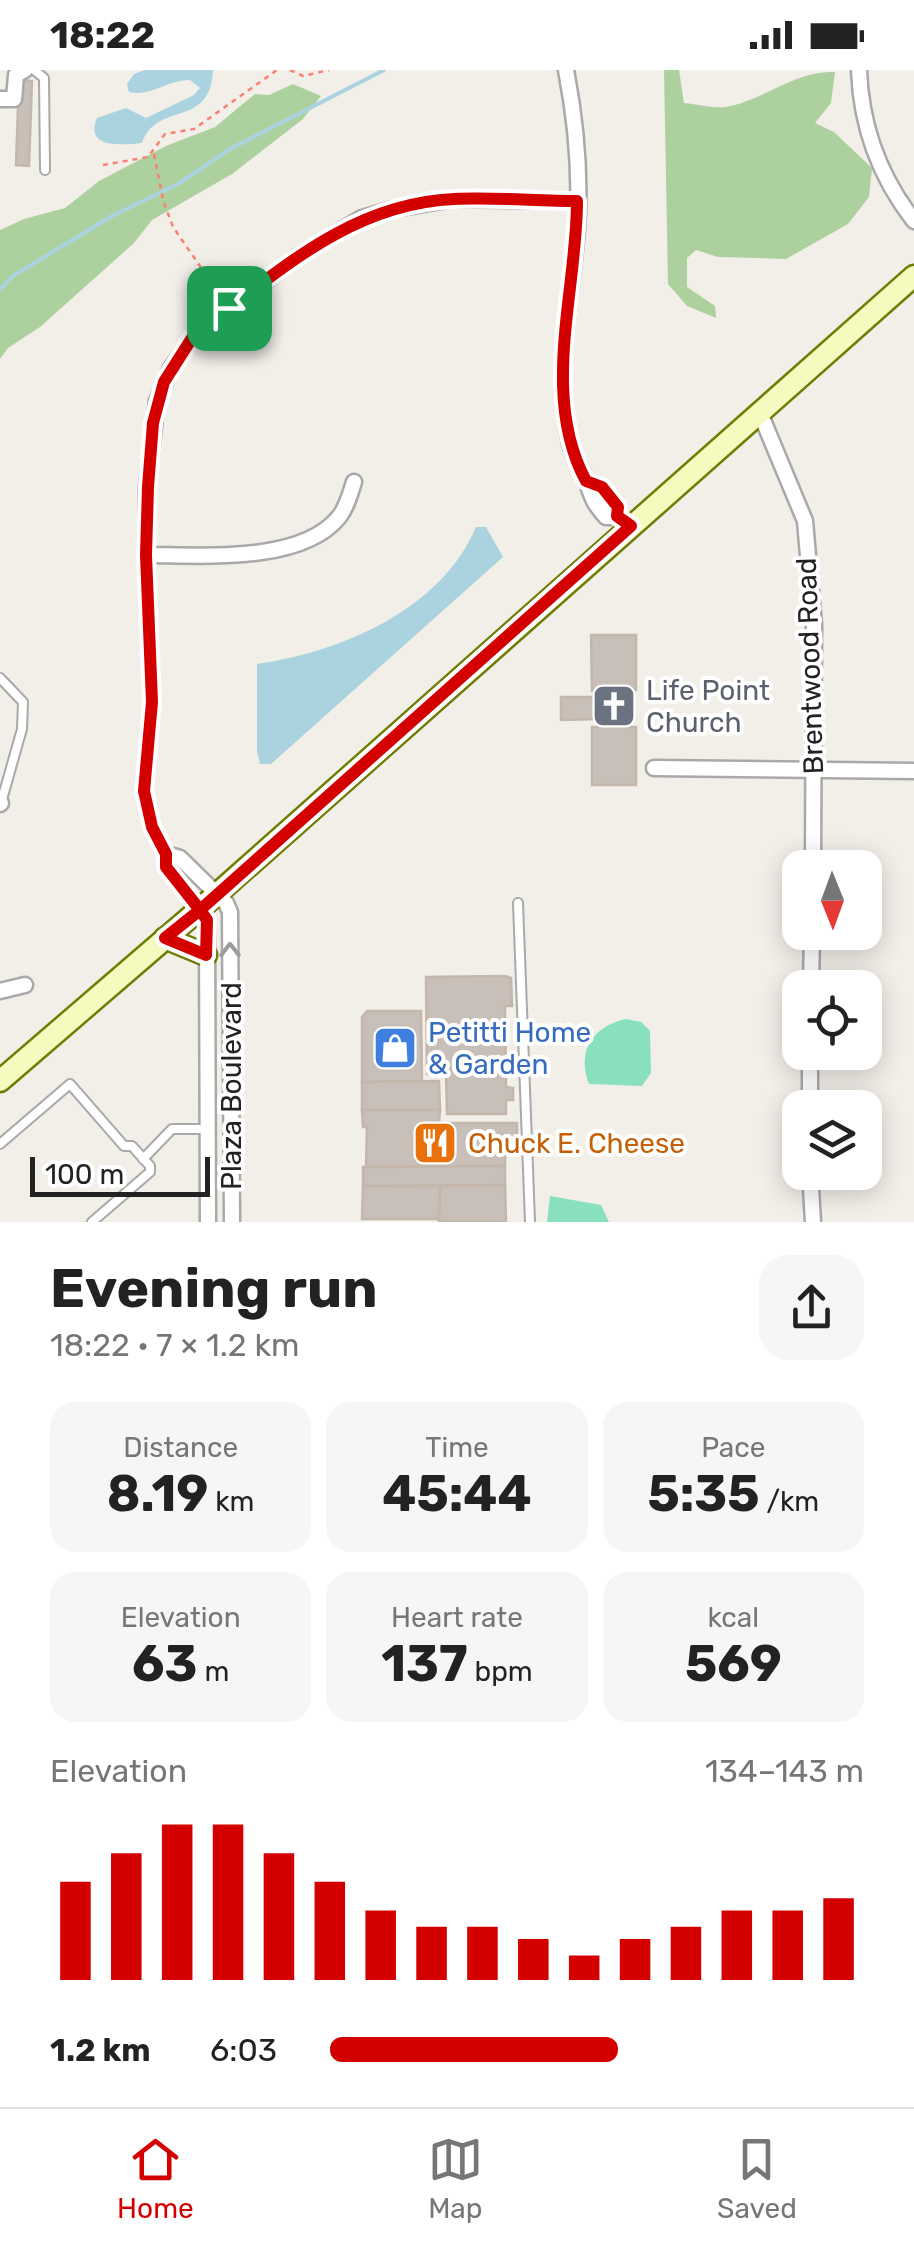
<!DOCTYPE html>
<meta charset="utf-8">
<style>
:root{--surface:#fff;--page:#f6f6f6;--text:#222;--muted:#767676;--line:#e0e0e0;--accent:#d40000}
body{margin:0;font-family:Rubik,sans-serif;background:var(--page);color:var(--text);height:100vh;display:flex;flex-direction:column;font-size:38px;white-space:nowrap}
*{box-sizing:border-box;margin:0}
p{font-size:32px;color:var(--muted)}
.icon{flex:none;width:55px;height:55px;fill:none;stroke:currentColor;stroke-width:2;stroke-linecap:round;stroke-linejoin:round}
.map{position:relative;height:1152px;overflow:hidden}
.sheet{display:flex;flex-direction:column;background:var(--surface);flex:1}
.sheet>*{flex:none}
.needle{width:65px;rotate:179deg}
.controls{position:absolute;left:782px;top:780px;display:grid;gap:20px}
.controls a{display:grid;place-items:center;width:100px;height:100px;border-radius:20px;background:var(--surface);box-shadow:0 5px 25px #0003;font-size:50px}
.scale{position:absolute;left:30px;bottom:25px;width:180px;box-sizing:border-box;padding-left:10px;border:5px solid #222;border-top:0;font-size:28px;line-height:35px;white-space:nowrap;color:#222;-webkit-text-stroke:8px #fff;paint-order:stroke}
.pin{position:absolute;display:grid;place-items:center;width:85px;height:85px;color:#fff;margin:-42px;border-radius:20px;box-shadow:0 5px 15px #0006}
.round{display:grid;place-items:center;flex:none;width:105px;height:105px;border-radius:30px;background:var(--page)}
.overview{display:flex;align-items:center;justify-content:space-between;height:170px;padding:0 50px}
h1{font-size:55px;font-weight:700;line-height:75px}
.stats{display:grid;grid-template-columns:repeat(3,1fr);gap:15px;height:170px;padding:10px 50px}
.stats div{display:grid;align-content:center;border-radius:25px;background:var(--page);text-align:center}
.stats b{font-size:50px;font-weight:700}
.stats small{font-size:28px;font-weight:400}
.stats p{font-size:28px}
.chart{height:280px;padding:20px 50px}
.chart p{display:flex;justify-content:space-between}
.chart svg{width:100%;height:180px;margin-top:10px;stroke:var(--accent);stroke-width:6}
ul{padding:0 50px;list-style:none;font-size:32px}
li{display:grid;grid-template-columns:160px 120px 1fr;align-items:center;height:75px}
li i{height:25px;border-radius:12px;background:var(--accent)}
.status{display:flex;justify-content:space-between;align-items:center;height:70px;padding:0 50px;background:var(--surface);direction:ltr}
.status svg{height:28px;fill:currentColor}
.tabs{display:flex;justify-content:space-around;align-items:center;height:140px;border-top:2px solid var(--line);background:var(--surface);font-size:28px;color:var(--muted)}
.tabs a{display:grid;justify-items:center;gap:5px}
.tabs .selected{color:var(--accent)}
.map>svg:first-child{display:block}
</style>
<div class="status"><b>18:22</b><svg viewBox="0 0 49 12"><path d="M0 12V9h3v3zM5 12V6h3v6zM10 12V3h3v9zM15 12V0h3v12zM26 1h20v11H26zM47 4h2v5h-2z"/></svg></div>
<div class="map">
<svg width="914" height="1152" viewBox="0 0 914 1152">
<rect width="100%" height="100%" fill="#f2efe9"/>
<!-- forest -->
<g fill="#add19e">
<path d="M664 0H679L684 33C698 34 718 40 731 36 766 28 797 0 835 2L831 33 815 53 834 62 872 98 869 127 848 154 786 189 718 187 696 180 687 188V217L715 236 716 248 687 236 668 214Z"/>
<polygon points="293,14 321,26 303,49 232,104 152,150 134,173 40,257 8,278 0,289 0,160 24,149 65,138 99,111 166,76 215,57 255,24 269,25"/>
</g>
<!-- pitch -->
<g fill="#88e0be">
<path d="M626 949 641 952 650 961 651 1003 642 1016 589 1014C576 981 593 956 626 949Z"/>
<polygon points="550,1126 601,1135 609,1152 547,1152"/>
</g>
<!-- water -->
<g fill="#aad3df">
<path d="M145 0H213C210 60 157 30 142 73 122 75 84 79 97 48L126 38 146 48 194 25 200 18 190 10C167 10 151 27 129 22L127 14 134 4Z"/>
<path d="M476 457H486L503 487 271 694H260L257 681V594C341 582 441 540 476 457Z"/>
</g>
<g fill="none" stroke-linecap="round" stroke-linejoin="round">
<!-- stream -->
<polyline stroke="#aad3df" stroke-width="4" points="0,219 13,206 112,146 178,114 230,79 384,0"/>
</g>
<!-- building -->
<g fill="#c7bfb8" stroke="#c4b6ab" stroke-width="2.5">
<polygon points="19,10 32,11 29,96 16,95"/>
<polygon points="591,565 636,565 636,620 629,621 629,657 636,657 636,715 592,715 592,657 598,657 598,649 561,650 561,627 599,627 598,621 592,621"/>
<polygon points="505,906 511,908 512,936 505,936 506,1017 513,1018 513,1030 506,1030 506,1044 447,1044 446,1005 427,1004 426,907"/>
<polygon points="367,941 421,941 422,1011 362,1012 362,947"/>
<polygon points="439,1011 440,1040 362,1040 362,1012"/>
<polygon points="362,1040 440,1040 439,1053 517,1053 517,1067 505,1067 505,1096 366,1097 367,1057 363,1057"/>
<polygon points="505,1096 505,1115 363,1116 363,1097"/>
<polygon points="505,1115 506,1152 439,1152 440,1116"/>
<polygon points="363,1116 440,1116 439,1149 362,1149"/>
</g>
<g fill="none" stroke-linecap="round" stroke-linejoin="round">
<defs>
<g id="lane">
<polyline points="34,0 44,8 45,100"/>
<polyline points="0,608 23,632 22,659 1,733"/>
<polyline points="518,833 530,1152"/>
<polyline points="0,1074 70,1014 124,1076 132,1076 150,1096 150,1102 92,1152"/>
<polyline points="143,1089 172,1059 208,1059"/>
</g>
<g id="street">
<path d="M566 0C576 52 581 107 577 160 571 230 553 303 570 373 573 386 580 396 585 408 593 427 590 429 606 447H617L631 456"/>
<path d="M859 0C861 57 879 106 914 151"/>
<polyline points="0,29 14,29 16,5 25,0"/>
<polyline points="760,343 805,451 814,555 813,798"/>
<polyline points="587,411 602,417 618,437 617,447"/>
<path d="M146 485C200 485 301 494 339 447 347 437 350 424 354 412"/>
<polyline points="654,698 914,701"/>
<polyline points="0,734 1,733"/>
<polyline points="166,784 180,788 226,833 230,842 232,1152"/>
<polyline points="811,918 812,862"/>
<polyline points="0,921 25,915"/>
<polyline points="810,1038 810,982"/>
<polyline points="810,1102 813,1152"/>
<polyline points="208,1152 207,850 167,797 166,784 152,757 144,721 152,631 146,485 147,417 157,331 171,298 193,268 297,187 362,148 389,140 453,129 577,131"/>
</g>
<g id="secondary">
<polyline points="165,868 206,885"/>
<polyline points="0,1011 217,824 914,206"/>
</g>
</defs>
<!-- lane casing -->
<use href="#lane" stroke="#a9a9a9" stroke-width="12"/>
<!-- street casing -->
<use href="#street" stroke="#a9a9a9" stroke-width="19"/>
<!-- secondary casing -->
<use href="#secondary" stroke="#707d05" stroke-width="25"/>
<!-- path -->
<g stroke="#fa8072" stroke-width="2.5" stroke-dasharray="5 5" stroke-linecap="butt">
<polyline points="290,0 303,6 329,0"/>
<polyline points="154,84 163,130 173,157 222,228"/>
<polyline points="103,95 148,87 165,64 194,59 277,0"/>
</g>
<!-- lane -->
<use href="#lane" stroke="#fff" stroke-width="8"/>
<!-- street -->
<use href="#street" stroke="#fff" stroke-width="14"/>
<!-- secondary -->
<use href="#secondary" stroke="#f7fabf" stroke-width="20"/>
</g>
<!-- one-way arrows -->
<defs><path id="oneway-chevron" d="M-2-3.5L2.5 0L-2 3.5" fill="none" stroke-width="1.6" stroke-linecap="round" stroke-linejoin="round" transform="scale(2.5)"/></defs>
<use stroke="#9c9c9c" href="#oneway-chevron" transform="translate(230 880) rotate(-90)"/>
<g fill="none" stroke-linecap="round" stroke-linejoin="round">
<defs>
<path id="route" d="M229 238 192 268 164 312 153 353 148 417 146 485 152 632 144 721 152 757 166 784V797L200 840 165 868 206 885 207 850 200 840 631 456 617 446 618 437 602 417 586 411C540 326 577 221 577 131 536 131 495 127 454 129 364 133 298 185 229 238"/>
</defs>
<!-- route casing -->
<use href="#route" stroke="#fff" stroke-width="20"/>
<!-- route -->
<use href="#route" stroke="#d40000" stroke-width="12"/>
</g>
<!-- icons -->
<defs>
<symbol id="church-square" viewBox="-11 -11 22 22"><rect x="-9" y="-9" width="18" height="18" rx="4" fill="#6b7280" stroke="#fff"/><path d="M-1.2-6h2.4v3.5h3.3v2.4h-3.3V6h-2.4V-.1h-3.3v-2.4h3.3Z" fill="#fff"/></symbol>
<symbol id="shop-square" viewBox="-11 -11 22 22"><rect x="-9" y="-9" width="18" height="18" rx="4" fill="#3f7fe0" stroke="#fff"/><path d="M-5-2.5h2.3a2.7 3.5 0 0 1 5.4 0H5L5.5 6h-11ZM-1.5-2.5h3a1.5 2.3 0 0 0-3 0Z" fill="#fff"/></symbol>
<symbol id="restaurant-square" viewBox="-11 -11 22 22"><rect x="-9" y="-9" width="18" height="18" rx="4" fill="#e8710a" stroke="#fff"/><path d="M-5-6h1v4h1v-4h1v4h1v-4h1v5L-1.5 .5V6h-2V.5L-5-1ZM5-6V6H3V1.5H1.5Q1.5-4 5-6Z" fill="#fff"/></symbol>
</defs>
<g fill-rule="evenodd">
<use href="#church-square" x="589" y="611" width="50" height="50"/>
<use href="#shop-square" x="370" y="953" width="50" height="50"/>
<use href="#restaurant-square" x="410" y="1048" width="50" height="50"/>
</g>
<g text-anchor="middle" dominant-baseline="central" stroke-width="8" stroke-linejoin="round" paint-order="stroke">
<!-- street labels -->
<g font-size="28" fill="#222" stroke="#fff">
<text transform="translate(810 596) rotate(-92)">Brentwood Road</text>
<text transform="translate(231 1016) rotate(-90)">Plaza Boulevard</text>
</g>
<!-- worship labels -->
<g font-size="28" fill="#5b616d" stroke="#fff" text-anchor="start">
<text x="646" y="620">Life Point<tspan x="646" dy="32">Church</tspan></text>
</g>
<!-- shop labels -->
<g font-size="28" fill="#366cbe" stroke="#fff" text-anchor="start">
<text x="428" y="962">Petitti Home<tspan x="428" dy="32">&amp; Garden</tspan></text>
</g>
<!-- food labels -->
<g font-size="28" fill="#c56008" stroke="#fff" text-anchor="start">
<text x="468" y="1073">Chuck E. Cheese</text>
</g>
</g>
</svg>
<div class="controls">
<a><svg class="needle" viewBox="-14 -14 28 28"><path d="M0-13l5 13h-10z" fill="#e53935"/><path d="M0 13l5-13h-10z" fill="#767676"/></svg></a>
<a><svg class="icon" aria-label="locate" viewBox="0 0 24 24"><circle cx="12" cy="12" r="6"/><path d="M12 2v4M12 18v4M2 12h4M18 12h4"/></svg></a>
<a><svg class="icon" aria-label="layers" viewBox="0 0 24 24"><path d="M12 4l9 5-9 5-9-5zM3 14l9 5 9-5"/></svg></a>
</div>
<div class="scale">100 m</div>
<div class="pin" style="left:229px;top:238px;background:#1e9e55"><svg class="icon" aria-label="arrive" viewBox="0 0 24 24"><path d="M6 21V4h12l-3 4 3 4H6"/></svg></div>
</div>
<section class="sheet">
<div class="overview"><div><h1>Evening run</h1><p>18:22 · 7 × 1.2 km</p></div><a class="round"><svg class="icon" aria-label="share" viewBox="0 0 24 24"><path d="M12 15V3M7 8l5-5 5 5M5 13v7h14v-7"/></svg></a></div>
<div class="stats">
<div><p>Distance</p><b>8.19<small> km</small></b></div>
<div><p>Time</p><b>45:44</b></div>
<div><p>Pace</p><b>5:35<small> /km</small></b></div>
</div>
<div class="stats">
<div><p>Elevation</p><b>63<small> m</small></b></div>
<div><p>Heart rate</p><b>137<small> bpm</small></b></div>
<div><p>kcal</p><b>569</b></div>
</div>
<div class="chart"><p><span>Elevation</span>134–143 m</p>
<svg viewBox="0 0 160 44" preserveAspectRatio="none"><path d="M5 44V20M15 44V13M25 44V6M35 44V6M45 44V13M55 44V20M65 44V27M75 44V31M85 44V31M95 44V34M105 44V38M115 44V34M125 44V31M135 44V27M145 44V27M155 44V24"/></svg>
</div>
<ul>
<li><b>1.2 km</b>6:03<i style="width:54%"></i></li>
</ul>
</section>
<nav class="tabs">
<a class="selected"><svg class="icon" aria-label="home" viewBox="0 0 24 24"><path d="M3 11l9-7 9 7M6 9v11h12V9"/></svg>Home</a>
<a><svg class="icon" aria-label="map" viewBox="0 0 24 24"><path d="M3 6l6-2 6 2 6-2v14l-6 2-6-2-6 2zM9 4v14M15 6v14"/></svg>Map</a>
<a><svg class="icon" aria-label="saved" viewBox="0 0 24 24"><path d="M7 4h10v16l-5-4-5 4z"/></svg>Saved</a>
</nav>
